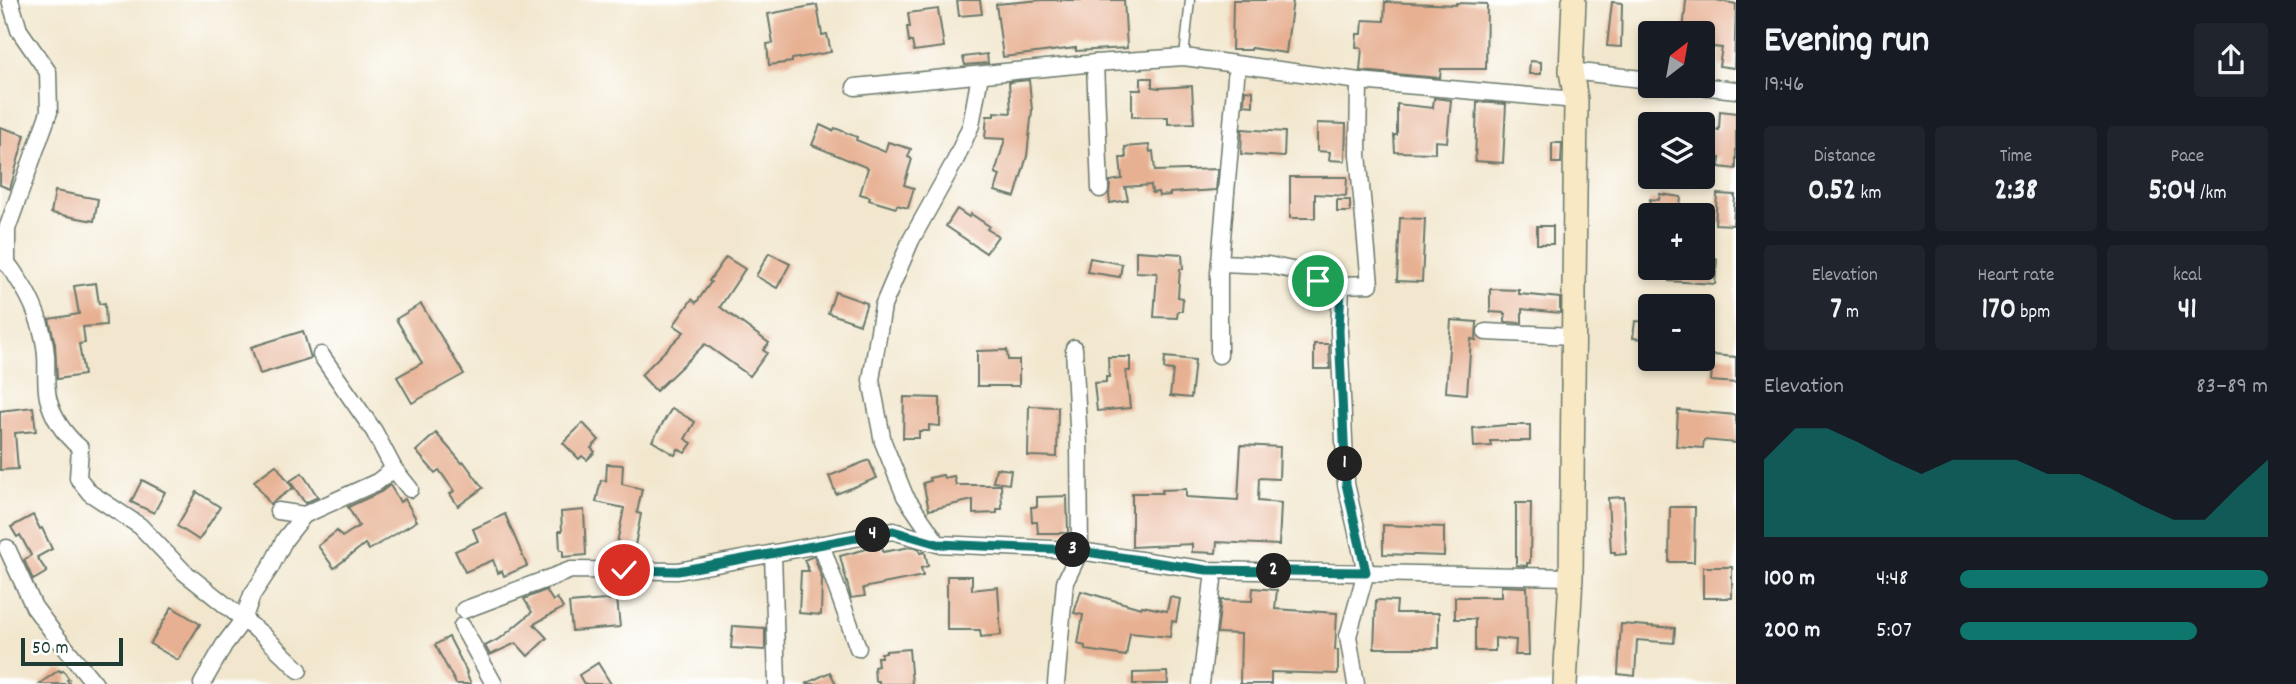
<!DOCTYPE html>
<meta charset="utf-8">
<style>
:root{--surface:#171b24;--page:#20242c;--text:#f1f3f6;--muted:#9ea1a6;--accent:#0f766e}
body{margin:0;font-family:Dekko,sans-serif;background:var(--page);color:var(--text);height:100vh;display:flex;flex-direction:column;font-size:26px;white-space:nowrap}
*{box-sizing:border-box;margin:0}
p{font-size:23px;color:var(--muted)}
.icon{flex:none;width:38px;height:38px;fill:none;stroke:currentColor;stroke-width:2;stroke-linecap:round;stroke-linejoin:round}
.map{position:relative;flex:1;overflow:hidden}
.drawer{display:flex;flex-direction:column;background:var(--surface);width:560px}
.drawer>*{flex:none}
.needle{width:46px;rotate:31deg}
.fabs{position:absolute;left:1638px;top:21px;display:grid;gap:14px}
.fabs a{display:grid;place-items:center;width:77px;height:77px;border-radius:7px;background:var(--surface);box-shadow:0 4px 10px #0003;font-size:35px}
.scale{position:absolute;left:21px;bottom:18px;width:102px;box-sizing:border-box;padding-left:7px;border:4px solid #1f3d34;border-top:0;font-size:19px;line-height:24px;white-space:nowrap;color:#1f3d34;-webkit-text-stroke:5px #fff;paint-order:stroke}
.pin{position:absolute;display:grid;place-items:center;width:60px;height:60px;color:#fff;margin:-30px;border:4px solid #fff;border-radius:50%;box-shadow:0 2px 7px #0007}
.km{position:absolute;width:35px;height:35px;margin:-18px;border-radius:50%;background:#222;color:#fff;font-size:19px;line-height:35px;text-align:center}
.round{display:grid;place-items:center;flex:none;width:74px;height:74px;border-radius:7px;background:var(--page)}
.summary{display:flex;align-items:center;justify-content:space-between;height:119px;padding:0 28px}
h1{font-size:38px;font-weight:700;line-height:52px}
.figures{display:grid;grid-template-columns:repeat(3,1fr);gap:10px;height:119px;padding:7px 28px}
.figures div{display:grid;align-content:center;border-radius:7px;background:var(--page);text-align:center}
.figures b{font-size:30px;font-weight:700}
.figures small{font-size:19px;font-weight:400}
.figures p{font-size:19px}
.chart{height:196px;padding:14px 28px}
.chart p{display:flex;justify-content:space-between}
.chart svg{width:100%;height:126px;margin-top:7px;fill:var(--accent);opacity:.7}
ul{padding:0 28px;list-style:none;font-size:23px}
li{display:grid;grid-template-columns:112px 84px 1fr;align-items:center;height:52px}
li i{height:18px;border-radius:9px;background:var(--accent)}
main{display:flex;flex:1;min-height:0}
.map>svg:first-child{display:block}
</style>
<main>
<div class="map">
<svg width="1736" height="684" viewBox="0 0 1736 684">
<rect width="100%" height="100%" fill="#fff"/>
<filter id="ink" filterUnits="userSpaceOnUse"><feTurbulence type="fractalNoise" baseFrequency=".0143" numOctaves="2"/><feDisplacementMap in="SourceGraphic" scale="14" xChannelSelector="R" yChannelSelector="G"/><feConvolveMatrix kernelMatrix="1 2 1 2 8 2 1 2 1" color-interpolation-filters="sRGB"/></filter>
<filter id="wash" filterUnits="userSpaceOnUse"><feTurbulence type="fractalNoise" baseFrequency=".00686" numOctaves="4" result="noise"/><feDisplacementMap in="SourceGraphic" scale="28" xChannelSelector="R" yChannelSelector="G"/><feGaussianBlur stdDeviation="1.57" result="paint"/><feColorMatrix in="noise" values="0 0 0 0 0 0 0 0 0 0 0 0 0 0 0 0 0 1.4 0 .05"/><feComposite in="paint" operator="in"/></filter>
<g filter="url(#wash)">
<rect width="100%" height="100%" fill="#f2e7ce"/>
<g id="blocks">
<!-- building -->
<g fill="#e7b092">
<polygon points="957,0 980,0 982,14 959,16"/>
<polygon points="1042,0 1124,0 1127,48 1076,51 1076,48 1003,57 996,4"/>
<polygon points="1233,0 1293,0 1286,53 1251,48 1251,50 1232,50"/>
<polygon points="1686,0 1716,0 1736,4 1734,68 1719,66 1722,48 1703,46 1703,33 1683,33"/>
<polygon points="1385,2 1456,5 1456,3 1487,4 1486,69 1441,69 1440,78 1360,71 1362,48 1356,47 1357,34 1362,34 1363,20 1384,21"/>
<polygon points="1612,2 1622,3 1621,47 1607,46"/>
<polygon points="817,5 822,35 827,34 831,52 792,59 792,62 769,65 767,44 773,43 768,14"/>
<polygon points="938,9 944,47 914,51 912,42 909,42 907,27 910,27 908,13"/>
<polygon points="987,54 988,63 965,65 963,57"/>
<polygon points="1530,61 1541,62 1541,74 1529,74"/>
<polygon points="1141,78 1152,78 1152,87 1159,88 1192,86 1194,123 1168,124 1168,117 1132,117 1132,90 1141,90"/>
<polygon points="1029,80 1032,110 1027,156 1015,197 995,191 1000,175 995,173 1005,139 985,138 987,116 994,116 994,112 1011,113 1009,82"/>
<polygon points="1245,90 1253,91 1253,106 1244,105"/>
<polygon points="1434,98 1451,100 1447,142 1435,141 1435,153 1395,152 1394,135 1397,135 1397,104 1433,108"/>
<polygon points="1477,102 1506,104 1503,163 1475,161"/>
<polygon points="1720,111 1736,113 1736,169 1719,167 1720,158 1703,156 1703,128 1719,130"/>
<polygon points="1317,123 1346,124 1345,161 1329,160 1330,152 1317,151"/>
<polygon points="820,125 833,131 835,128 857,137 856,140 885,152 888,142 911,149 908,157 912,159 904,185 914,188 908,208 897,205 896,208 869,200 870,197 860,194 868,168 812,145"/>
<polygon points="0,127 25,135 10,189 0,185"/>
<polygon points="1242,129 1285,132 1284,157 1241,154"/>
<polygon points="1552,143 1562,143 1561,163 1552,163"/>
<polygon points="1149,145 1150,152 1153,151 1155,171 1218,169 1216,190 1170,193 1170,195 1159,196 1158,192 1152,193 1151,185 1125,187 1128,200 1110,203 1109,195 1110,181 1122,179 1120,158 1126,158 1125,147"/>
<polygon points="1290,177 1347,177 1346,196 1315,194 1315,218 1290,218"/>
<polygon points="55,191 98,199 94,221 51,213"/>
<polygon points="1660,194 1681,197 1679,215 1648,215 1650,199 1659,200"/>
<polygon points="1717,194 1735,195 1733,225 1715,224"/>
<rect x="1337" y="200" width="13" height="12"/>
<polygon points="957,209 969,217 971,214 989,226 987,229 998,236 986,253 946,226"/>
<polygon points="1400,218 1425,219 1422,282 1397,281"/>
<rect x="1537" y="226" width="16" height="18"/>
<polygon points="1136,251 1182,254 1183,269 1180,269 1178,297 1183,298 1182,311 1178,311 1177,318 1154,317 1157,273 1136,272"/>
<polygon points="769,253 790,264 777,288 756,276"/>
<polygon points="726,257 745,269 720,307 769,343 763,350 767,353 750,376 705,344 656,391 641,375 684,332 674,325 692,299 696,303 711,282 709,281"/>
<polygon points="1090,258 1122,264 1120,277 1087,272"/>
<polygon points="1703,258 1717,259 1715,284 1669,281 1670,268 1703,268"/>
<polygon points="96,283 99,304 105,303 106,325 83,327 85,343 79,344 84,375 57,379 55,344 49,319 79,314 74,286"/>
<polygon points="1490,289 1519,290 1519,294 1560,298 1560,313 1522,309 1522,323 1505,322 1505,313 1490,312"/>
<polygon points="835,292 867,303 860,324 828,313"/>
<polygon points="421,304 464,374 412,403 397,377 422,363 396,319"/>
<polygon points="1451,320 1477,322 1476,340 1471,339 1467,394 1446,392"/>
<polygon points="1635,321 1646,322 1644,339 1633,338"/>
<polygon points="303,331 311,358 260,374 251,347"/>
<polygon points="1314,344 1329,344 1330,369 1314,369"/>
<polygon points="1007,350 1008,360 1019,360 1019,386 977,386 977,351"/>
<polygon points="1713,355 1736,357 1736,383 1711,381"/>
<polygon points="1108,357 1130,357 1130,371 1126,371 1130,408 1097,411 1094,383 1106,382 1106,377 1109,377"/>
<polygon points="1165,357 1195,360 1191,398 1170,396 1173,370 1164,369"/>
<polygon points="904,397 940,398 940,426 929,425 929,431 919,431 919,438 903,438"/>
<polygon points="1029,406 1058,407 1057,457 1028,456"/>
<polygon points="33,407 36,431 15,433 18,469 0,470 0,411"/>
<polygon points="672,408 695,422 685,439 692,443 685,453 678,449 675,455 652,441"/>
<polygon points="1678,410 1736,415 1736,443 1704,440 1703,448 1676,446"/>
<polygon points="583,423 599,440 591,448 595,452 587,460 582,456 579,459 563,443"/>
<polygon points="1507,425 1530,425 1530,441 1490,441 1491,446 1474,447 1473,428"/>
<polygon points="436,433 462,463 464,462 483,488 458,506 450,494 454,491 439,470 435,473 416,451"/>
<polygon points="1241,445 1280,447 1279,479 1259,478 1258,501 1281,503 1279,545 1217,542 1216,553 1192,552 1192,544 1132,547 1132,493 1162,493 1162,490 1186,489 1186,497 1238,500"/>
<polygon points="869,460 877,478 836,494 829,476"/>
<polygon points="607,464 623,465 622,484 642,489 637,513 641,514 633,556 615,553 624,508 596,502 601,480 606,481"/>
<polygon points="276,465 293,488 270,504 254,481"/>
<polygon points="996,468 1011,470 1009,484 993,482"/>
<polygon points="302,473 318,497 305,503 290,481"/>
<polygon points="943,475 944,478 954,476 956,485 1001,485 1002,509 997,509 997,513 973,514 973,500 929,510 923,483 930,481 929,478"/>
<polygon points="142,480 165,492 154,513 131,502"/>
<polygon points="390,485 400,502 405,499 417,521 369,550 365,544 334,568 318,546 337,531 342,537 359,526 348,507 381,492"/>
<polygon points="197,492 220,507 199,540 177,526"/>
<polygon points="1067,496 1068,533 1038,533 1037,522 1032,522 1031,507 1037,507 1037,497"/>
<polygon points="1624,497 1626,554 1615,555 1615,552 1611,552 1608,498"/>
<polygon points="1516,503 1531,503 1530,563 1527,563 1527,566 1516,565"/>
<polygon points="1670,507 1695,507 1694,562 1669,562"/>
<polygon points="584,510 586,555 563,557 563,550 560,550 559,531 562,531 561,512"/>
<polygon points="505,514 527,566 504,576 502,571 498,573 493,560 465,572 455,551 478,541 473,529"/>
<polygon points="33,515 40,529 42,528 52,549 37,557 47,572 33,580 24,560 31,555 20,535 17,537 11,527"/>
<polygon points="1383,525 1444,527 1444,556 1383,554"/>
<polygon points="882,545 883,552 910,547 919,549 920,553 925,552 928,566 921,568 923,576 863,588 865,596 851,598 840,556"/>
<polygon points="814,556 822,579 821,615 799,613 801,571 809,571 804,560"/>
<rect x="1703" y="567" width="29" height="31"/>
<polygon points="947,576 972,576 972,590 998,587 1001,635 981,637 980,630 947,630"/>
<polygon points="1501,586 1527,587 1529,655 1515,655 1516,640 1495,638 1495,651 1475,651 1475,619 1455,619 1455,597 1501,597"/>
<polygon points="1253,588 1277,590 1275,609 1337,613 1335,650 1338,650 1338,674 1271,672 1271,684 1240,684 1241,634 1217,633 1221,600 1252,601"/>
<polygon points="546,590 553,601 557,598 563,608 534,624 547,638 528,656 516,643 490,655 485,646 501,638 532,612 524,599"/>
<polygon points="1081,591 1141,608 1142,606 1167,611 1170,597 1180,599 1176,622 1172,621 1170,637 1130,633 1126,656 1085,650 1085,646 1078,644 1083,615 1074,613"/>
<polygon points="617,599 620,627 572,631 569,603"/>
<polygon points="1376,600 1397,601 1396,613 1439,613 1439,648 1374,648"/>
<polygon points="172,607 200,624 178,660 150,644"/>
<polygon points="1621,624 1675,628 1674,643 1637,640 1635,676 1618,674"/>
<polygon points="733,626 765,628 765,650 731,648"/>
<polygon points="449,637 467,672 466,673 471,684 456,684 435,645"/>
<polygon points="909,649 912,684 879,684 879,681 875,681 874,667 878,666 877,657 881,657 881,653 886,653 886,651"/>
<polygon points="598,663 611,684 584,684 579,675"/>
<polygon points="59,670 61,672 63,670 69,679 67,680 70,684 39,684"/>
<polygon points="830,672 836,684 805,684"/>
<polygon points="1167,672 1168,684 1133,684 1133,673"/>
</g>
</g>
</g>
<g filter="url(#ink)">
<use href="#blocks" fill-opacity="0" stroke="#69786a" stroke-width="2"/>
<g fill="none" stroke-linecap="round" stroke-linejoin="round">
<defs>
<polyline id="lane" points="1184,57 1190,0"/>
<g id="street">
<polyline points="1095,63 1100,189"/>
<polyline points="1571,71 1650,80"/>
<polyline points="1700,86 1736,90"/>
<polyline points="855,87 1095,63 1184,57 1359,81 1576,100"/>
<path d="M0 260C9 263 13 271 18 279 33 300 44 329 46 355 47 369 45 384 48 398 53 419 65 435 80 448L78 478 90 493 140 526 184 572 263 635 299 670"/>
<polyline points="7,262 7,229 49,112 48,72 19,30 10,0"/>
<polyline points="1220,263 1268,265 1297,271 1318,281 1341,285"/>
<polyline points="1486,332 1573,336"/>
<polyline points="321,355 374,431 394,469 410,489"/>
<polyline points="1219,355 1219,273 1237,66"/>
<polyline points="278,511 304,515 377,482 394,469"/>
<polyline points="821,544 858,648"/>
<polyline points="938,544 905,496 883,442 871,380 883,306 911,240 955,161 971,125 980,75"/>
<polyline points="7,548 34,607 55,635 95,684"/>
<polyline points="773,553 777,684"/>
<polyline points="464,610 571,570 678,571 893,531 938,544 1073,550 1207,570 1571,577"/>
<polyline points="462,626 494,684"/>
<polyline points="202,684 224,645 243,620 252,595 270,568 285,539 304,515"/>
<polyline points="1056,684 1065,582 1080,551 1079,445 1074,348"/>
<polyline points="1201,684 1214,571"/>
<polyline points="1356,684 1348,636 1366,572 1346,484 1339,331 1341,285 1370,284 1358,154 1359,81"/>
</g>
<polyline id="secondary" points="1565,684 1571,577 1576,100 1571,71 1574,0"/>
</defs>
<!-- lane casing -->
<use href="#lane" stroke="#69786a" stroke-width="11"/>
<!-- street casing -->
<use href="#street" stroke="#69786a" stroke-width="19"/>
<!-- secondary casing -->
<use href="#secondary" stroke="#69786a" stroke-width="26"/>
<!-- lane -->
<use href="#lane" stroke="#fff" stroke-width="8"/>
<!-- street -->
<use href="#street" stroke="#fff" stroke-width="16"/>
<!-- secondary -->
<use href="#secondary" stroke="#f8e8c3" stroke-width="23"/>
</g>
</g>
<g fill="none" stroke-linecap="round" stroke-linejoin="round" filter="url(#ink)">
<defs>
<polyline id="route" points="624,570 678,571 893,531 938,544 1073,550 1207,570 1366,572 1346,484 1339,331 1341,285 1318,281"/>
</defs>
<!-- route casing -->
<use href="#route" stroke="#fff" stroke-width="14"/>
<!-- route -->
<use href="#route" stroke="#0f766e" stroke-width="9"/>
</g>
</svg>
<div class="fabs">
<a><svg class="needle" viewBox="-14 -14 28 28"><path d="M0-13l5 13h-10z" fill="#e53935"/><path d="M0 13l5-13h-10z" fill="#9ea1a6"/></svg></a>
<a><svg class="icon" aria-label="layers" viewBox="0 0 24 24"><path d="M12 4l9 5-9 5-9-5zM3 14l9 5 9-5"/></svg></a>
<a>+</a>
<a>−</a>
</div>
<div class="scale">50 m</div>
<div class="pin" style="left:1318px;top:281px;background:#1e9e55"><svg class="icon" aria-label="arrive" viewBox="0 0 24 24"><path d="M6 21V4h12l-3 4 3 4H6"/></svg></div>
<div class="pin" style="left:624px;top:570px;background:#d93025"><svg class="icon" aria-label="check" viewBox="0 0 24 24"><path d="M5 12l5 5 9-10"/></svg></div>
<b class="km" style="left:1345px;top:464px">1</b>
<b class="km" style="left:1274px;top:571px">2</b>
<b class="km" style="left:1073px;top:550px">3</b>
<b class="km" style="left:873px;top:535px">4</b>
</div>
<section class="drawer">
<div class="summary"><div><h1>Evening run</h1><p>19:46</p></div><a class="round"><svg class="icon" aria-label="share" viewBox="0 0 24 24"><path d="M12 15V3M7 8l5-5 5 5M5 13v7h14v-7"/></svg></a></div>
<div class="figures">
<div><p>Distance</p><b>0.52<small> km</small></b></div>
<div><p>Time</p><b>2:38</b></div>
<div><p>Pace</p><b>5:04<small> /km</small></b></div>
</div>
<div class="figures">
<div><p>Elevation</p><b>7<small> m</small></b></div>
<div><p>Heart rate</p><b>170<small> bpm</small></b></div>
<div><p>kcal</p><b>41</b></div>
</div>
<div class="chart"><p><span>Elevation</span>83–89 m</p>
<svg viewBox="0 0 160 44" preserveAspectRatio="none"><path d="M0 44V17L10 6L20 6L30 11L40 17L50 22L60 17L70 17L80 17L90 22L100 22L110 27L120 33L130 38L140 38L150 27L160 17V44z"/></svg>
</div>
<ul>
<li><b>100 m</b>4:48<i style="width:100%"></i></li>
<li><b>200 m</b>5:07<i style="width:77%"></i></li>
</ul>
</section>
</main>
